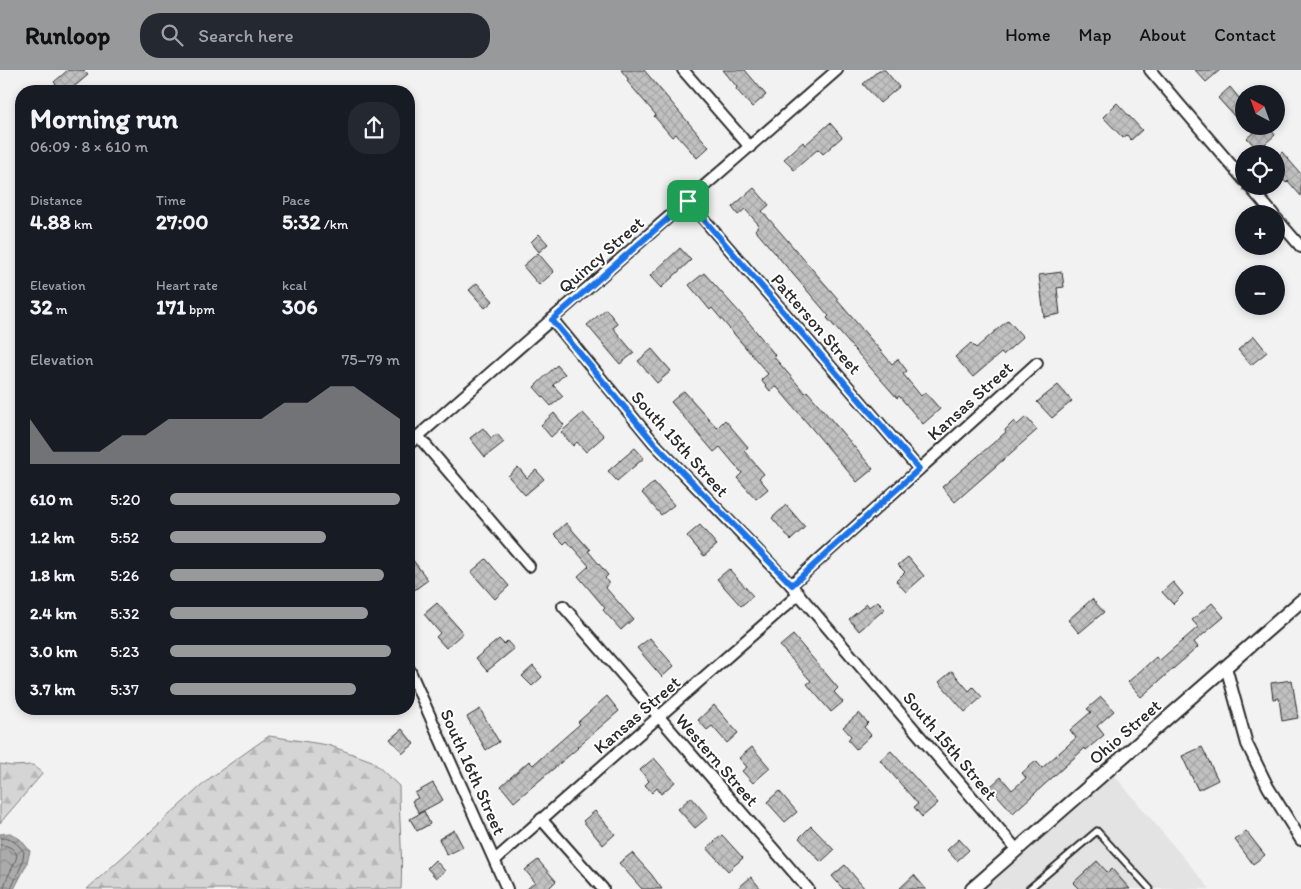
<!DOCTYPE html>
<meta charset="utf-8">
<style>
:root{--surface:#171b24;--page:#242831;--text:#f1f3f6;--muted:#9ea1a6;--accent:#98999b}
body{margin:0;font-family:Itim,sans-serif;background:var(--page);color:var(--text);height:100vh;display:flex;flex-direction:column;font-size:19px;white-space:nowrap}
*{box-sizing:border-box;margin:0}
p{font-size:16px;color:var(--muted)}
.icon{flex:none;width:28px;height:28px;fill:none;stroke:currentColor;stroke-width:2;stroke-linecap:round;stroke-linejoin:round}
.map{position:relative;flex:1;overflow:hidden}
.details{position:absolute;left:15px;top:15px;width:400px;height:630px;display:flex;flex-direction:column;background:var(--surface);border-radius:20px;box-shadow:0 2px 8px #0003}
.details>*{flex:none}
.needle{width:32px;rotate:319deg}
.controls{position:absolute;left:1235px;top:15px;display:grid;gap:10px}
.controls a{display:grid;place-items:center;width:50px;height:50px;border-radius:50%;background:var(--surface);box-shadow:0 2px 8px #0003;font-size:25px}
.pin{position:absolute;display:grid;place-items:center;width:42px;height:42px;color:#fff;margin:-21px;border-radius:10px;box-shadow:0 2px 8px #0006}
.round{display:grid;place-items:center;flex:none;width:52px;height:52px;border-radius:20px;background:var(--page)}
.headline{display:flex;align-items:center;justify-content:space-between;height:85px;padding:0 15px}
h1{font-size:28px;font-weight:700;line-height:38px}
.metrics{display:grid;grid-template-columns:repeat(3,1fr);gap:8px;height:85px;padding:5px 15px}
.metrics div{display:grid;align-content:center}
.metrics b{font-size:21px;font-weight:700}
.metrics small{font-size:14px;font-weight:400}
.metrics p{font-size:14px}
.chart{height:140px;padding:10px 15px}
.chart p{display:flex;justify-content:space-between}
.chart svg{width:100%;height:90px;margin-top:5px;fill:var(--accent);opacity:.7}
ul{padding:0 15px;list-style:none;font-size:16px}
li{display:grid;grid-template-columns:80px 60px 1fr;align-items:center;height:38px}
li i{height:12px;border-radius:6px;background:var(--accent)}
header{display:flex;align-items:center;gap:30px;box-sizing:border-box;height:70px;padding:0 25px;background:var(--accent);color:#111}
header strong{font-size:24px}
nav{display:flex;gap:28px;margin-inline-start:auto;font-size:18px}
.search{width:350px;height:45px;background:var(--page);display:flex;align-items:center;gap:12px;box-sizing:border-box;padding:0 18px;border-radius:20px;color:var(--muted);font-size:19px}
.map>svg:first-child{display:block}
</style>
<header>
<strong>Runloop</strong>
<div class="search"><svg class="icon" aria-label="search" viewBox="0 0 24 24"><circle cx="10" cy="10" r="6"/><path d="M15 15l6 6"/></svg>Search here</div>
<nav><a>Home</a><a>Map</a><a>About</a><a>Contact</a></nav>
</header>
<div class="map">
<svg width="1301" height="819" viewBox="0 0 1301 819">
<defs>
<pattern id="forest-firs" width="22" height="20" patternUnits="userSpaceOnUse" patternTransform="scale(1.25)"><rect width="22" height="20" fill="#d5d5d5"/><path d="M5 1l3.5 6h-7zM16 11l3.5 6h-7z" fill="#b7b7b7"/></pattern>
<pattern id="water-waves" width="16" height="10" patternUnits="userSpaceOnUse" patternTransform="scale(1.25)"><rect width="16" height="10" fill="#ababab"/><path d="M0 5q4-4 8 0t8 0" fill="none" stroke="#8b8b8b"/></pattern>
<pattern id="building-cross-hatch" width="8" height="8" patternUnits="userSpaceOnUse" patternTransform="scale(1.25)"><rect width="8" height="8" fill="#c1c1c1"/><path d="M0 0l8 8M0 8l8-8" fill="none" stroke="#a6a6a6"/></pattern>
</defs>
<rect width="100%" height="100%" fill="#f2f2f2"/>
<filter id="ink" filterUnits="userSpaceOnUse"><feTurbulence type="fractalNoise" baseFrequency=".02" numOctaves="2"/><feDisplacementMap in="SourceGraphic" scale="10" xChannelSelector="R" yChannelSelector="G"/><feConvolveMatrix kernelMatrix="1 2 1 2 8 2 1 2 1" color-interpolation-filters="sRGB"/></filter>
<g filter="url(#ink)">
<!-- built -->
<polygon fill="#e3e3e3" points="1109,699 1210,819 972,819"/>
<!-- forest -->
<g fill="url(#forest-firs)" stroke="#808080">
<path d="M269 666 328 675 372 691 399 716C399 751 403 785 401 819H87L210 708Z"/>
<polygon points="0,694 12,696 33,695 43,703 0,753"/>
</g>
<!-- water -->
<polygon fill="url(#water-waves)" stroke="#787878" points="10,763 20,769 30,781 26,796 14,819 0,819 0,764"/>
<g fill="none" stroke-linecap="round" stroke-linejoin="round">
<!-- shore -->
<g stroke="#5e5e5e" stroke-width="1">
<path d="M0 768C12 768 17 773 24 782L22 794 11 819"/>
<path d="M0 775C8 775 13 778 17 785 15 797 5 807 4 819"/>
</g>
</g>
<!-- building -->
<g fill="url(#building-cross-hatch)" stroke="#2b2b2b">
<polygon points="68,0 83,0 88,5 69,21 62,21 54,12"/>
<polygon points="621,0 644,0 709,77 697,88 676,64 672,67 654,46 656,45 627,11 628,9"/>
<polygon points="723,0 745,0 766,25 752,37 736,19 737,17"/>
<polygon points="879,0 885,0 899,17 880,33 863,14"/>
<polygon points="1195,0 1220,0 1206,12"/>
<polygon points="1230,17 1244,34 1244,39 1235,47 1218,28"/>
<polygon points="1117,33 1142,60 1131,70 1127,65 1123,68 1103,47"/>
<polygon points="830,53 842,67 823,84 818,79 794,100 784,89 803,72 805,75"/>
<polygon points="1261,56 1268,56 1275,65 1258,80 1247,68"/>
<polygon points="1282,82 1301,104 1301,126 1288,111 1286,113 1276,101 1276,88"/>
<polygon points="754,118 769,135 762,141 838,229 837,230 892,294 898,289 907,301 903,304 921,326 925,322 940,339 923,354 899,326 897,328 827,248 829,246 755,160 759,155 745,139 738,145 732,137"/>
<polygon points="539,164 548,174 539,182 531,172"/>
<polygon points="680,178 691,190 661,218 650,206"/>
<polygon points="538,183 554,202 539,215 523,196"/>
<polygon points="1062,202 1064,217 1057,218 1060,244 1044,247 1039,205"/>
<polygon points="704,203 750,254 775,285 773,286 805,323 807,321 873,399 857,412 776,316 770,321 761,310 768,304 712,238 710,240 689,215"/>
<polygon points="477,213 493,231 485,238 469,220"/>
<polygon points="606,239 618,254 613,258 634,283 620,294 587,255"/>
<polygon points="1008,250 1023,267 1003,285 1001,283 973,307 955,287 971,273 976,278"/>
<polygon points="1254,266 1267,282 1251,295 1238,280"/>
<polygon points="652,279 671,301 657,313 638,291"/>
<polygon points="557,295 565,304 553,315 563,326 551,336 534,317"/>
<polygon points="1058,315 1072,331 1052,348 1037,332"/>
<polygon points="684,321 717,358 725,350 748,377 744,381 764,404 759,408 768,419 756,429 737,408 742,403 720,377 714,382 671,332"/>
<polygon points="554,343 564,355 551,367 541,355"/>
<polygon points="583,343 604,366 586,382 577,372 573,376 561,362"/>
<polygon points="1026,347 1037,360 955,432 942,417 1006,362 1005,360 1014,351 1017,355"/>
<polygon points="483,358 491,368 497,364 504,372 485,387 470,368"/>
<polygon points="635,378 644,388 617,411 608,401"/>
<polygon points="518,397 527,408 536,400 544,409 525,425 508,406"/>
<polygon points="654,412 674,435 661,445 642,423"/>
<polygon points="786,435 805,457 791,470 772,448"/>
<polygon points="566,453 590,480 588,481 608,505 605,508 609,514 605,517 633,549 621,560 603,540 605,538 578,506 589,496 567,471 564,474 554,464"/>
<polygon points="700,455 717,475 704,486 687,466"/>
<polygon points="409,485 428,510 413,521 409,515"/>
<polygon points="908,487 924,506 906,522 896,511 905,502 898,495"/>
<polygon points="486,489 509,516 495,529 471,502"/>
<polygon points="729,499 753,526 741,536 717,509"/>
<polygon points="1173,512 1183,524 1173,534 1162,522"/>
<polygon points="1092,529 1104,542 1079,563 1068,550"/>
<polygon points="877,531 885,539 859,561 849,549 867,534 869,537"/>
<polygon points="437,533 463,563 446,578 436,567 440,563 424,544"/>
<polygon points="1212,533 1224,547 1194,572 1198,577 1141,627 1128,612 1156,587 1159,591 1198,557 1192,550"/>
<polygon points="793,565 838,618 834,622 843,632 831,642 807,614 811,611 780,576"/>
<polygon points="650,568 674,596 662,607 637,578"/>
<polygon points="499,569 504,574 507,571 514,579 487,601 476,588"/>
<polygon points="533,596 542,607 532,616 522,606"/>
<polygon points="952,601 969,621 973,617 982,627 965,642 939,612"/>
<polygon points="1292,610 1298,648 1282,651 1279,628 1273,629 1271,613"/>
<polygon points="607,626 619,641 577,677 578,678 514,732 501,716 529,691 533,695 580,654 578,652"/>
<polygon points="1101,627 1114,641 1097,656 1104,665 1086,680 1085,678 1013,743 990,717 1001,707 1012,720 1026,708 1022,703 1036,691 1042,698 1076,668 1070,660 1091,642 1087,639"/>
<polygon points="714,635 738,663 727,673 712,656 707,660 698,650"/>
<polygon points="480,639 499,672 486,680 467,647"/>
<polygon points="859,643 868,653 864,657 871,665 856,679 848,670 851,666 843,657"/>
<polygon points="402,659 414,674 403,683 390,669"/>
<polygon points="752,677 770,698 753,713 742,701 747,697 739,688"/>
<polygon points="1202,677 1218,710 1198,720 1182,686"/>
<polygon points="891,681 938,733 922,747 914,737 918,734 880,690"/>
<polygon points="654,688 675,712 661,724 657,718 652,723 645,715 649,711 640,700"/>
<polygon points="433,713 443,730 419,743 412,731 418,728 415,723"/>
<polygon points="779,721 797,742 785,752 767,732"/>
<polygon points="691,727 708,747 695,758 678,739"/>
<polygon points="424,741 430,754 417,761 410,749"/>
<polygon points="595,741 615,764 603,775 583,751"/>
<polygon points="811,756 834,780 821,792 799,768"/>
<polygon points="454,760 463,777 447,785 439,769"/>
<polygon points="1246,761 1265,785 1253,794 1235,770"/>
<polygon points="722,765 743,788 728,801 707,778"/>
<polygon points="959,769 969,780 957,791 947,780"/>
<polygon points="632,783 651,804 662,819 642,819 619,793"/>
<polygon points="435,790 445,801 436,808 427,798"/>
<polygon points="538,790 556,811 548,819 527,819 535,812 525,800"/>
<polygon points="1097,791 1108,803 1112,799 1130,819 1079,819 1073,813"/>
<polygon points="845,795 865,819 843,819 832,806"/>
<polygon points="914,805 926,819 899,819"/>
<polygon points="751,807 761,819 737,819"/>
</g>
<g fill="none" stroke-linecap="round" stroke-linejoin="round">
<defs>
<polyline id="service" points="1029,819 1097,761 1150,819"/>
<g id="minor">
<polyline points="683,0 750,77"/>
<polyline points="1150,0 1244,110"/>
<polyline points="1249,116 1273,144"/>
<polyline points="688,131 919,399"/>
<polyline points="1276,148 1301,177"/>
<polyline points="552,249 654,373 791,515 1017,780"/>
<polyline points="418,366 529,496"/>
<polyline points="409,374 837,0"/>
<polyline points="791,515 1037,293"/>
<polyline points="563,536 808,819"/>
<polyline points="1226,597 1247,674 1268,717 1301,770"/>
<polyline points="409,599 507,819"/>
<polyline points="541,749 603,819"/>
<polyline points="495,790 799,524"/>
</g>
<polyline id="tertiary" points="972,819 1301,531"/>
</defs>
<!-- service casing -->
<use href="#service" stroke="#2b2b2b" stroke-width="9"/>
<!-- minor casing -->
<use href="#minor" stroke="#2b2b2b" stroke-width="14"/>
<!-- tertiary casing -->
<use href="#tertiary" stroke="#2b2b2b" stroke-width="16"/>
<!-- service -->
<use href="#service" stroke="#fff" stroke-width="5"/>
<!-- minor -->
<use href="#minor" stroke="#fff" stroke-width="10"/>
<!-- tertiary -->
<use href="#tertiary" stroke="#fff" stroke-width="12"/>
</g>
</g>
<g fill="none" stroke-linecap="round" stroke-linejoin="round" filter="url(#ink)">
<defs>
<polygon id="route" points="688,131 919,399 792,515 654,373 552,250"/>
</defs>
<!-- route casing -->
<use href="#route" stroke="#fff" stroke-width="10"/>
<!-- route -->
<use href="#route" stroke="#1a73e8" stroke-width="6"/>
</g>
<g text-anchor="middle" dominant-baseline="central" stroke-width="4" stroke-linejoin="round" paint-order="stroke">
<!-- street labels -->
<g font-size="18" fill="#2b2b2b" stroke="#fff">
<text transform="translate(601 185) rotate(-41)">Quincy Street</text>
<text transform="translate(816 254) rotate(49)">Patterson Street</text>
<text transform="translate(970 331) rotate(-42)">Kansas Street</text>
<text transform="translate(680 374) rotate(48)">South 15th Street</text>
<text transform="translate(637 645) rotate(-41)">Kansas Street</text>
<text transform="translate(1125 662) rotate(-41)">Ohio Street</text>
<text transform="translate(950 676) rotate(50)">South 15th Street</text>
<text transform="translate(717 690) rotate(49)">Western Street</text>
<text transform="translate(473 702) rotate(66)">South 16th Street</text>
</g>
</g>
</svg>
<div class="controls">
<a><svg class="needle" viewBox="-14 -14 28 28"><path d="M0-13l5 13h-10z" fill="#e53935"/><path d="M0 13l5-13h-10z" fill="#9ea1a6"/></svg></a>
<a><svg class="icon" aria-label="locate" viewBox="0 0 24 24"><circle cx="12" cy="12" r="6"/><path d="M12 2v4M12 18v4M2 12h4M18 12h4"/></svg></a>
<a>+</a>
<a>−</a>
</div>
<div class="pin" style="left:688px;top:131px;background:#1e9e55"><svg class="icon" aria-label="arrive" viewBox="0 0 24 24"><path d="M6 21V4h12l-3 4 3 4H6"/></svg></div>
<section class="details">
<div class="headline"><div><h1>Morning run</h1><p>06:09 · 8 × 610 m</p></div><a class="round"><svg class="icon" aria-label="share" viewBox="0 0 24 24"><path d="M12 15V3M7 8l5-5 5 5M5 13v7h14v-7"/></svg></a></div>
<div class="metrics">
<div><p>Distance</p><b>4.88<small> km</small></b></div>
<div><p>Time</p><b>27:00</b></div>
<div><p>Pace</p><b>5:32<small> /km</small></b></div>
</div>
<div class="metrics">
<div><p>Elevation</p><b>32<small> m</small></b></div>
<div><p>Heart rate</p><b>171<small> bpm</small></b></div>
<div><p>kcal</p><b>306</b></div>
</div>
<div class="chart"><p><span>Elevation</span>75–79 m</p>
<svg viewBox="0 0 160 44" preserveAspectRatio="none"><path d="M0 44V22L10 38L20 38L30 38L40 30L50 30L60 22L70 22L80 22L90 22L100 22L110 14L120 14L130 6L140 6L150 14L160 22V44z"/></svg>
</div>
<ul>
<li><b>610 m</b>5:20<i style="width:100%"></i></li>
<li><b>1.2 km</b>5:52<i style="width:68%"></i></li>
<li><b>1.8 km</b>5:26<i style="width:93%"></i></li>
<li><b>2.4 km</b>5:32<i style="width:86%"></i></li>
<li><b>3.0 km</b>5:23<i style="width:96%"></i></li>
<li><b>3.7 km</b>5:37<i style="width:81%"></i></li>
</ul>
</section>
</div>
